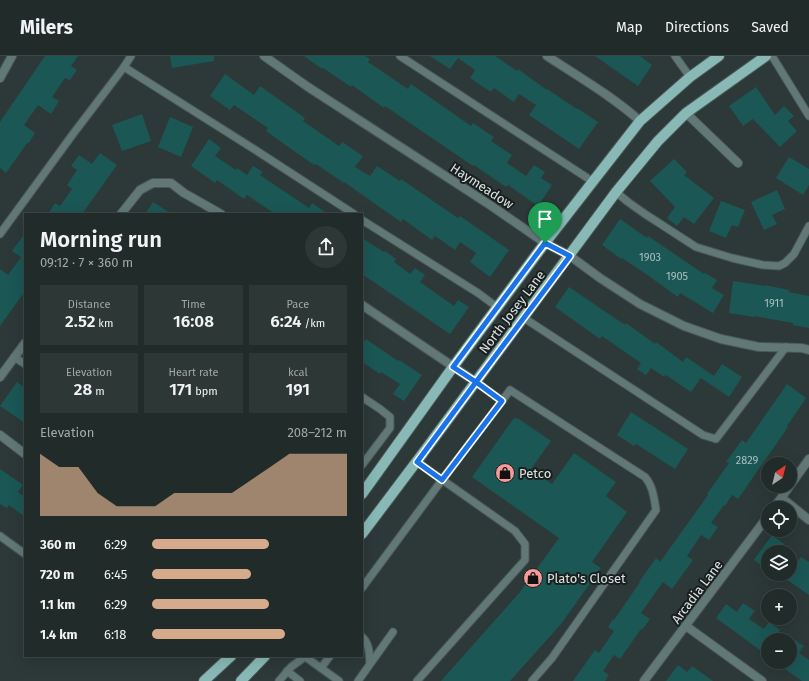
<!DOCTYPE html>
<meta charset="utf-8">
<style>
:root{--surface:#212b2a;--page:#2d3736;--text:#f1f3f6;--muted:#a2a7a8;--line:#3e4747;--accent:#d6ab8b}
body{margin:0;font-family:"Fira Sans",sans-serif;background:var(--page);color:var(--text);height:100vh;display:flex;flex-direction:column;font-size:15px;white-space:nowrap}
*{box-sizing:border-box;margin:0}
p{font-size:13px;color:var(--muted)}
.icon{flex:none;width:22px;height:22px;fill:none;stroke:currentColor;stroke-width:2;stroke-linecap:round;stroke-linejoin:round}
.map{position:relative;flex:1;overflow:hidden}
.panel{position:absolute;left:24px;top:157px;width:339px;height:444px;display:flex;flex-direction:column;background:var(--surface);border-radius:0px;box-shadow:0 4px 16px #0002,0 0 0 1px var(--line)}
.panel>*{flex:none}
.needle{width:26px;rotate:35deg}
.controls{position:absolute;left:761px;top:401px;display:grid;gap:8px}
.controls a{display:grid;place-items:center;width:36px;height:36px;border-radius:50%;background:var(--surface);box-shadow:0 4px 16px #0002,0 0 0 1px var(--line);font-size:20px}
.pin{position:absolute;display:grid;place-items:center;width:34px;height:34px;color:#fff;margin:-41px -17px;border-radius:50% 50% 50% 0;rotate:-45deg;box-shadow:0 0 4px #0007}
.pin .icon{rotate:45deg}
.round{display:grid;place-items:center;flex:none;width:42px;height:42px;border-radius:21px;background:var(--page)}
.overview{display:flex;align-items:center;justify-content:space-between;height:68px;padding:0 16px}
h1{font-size:22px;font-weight:600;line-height:30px}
.metrics{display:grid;grid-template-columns:repeat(3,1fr);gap:6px;height:68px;padding:4px 16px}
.metrics div{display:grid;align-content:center;border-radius:0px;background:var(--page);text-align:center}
.metrics b{font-size:17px;font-weight:600}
.metrics small{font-size:11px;font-weight:400}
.metrics p{font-size:11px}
.chart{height:112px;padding:8px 16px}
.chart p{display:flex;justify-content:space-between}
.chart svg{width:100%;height:72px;margin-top:4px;fill:var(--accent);opacity:.7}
ul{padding:0 16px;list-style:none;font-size:13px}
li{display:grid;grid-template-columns:64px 48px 1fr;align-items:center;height:30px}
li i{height:10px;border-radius:5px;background:var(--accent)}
header{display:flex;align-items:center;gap:24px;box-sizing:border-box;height:56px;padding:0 20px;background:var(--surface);border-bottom:1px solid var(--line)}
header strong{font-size:19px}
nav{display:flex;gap:22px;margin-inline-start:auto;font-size:14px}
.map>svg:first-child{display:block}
</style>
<header>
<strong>Milers</strong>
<nav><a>Map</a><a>Directions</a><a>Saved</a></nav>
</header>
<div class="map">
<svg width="809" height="625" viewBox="0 0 809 625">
<rect width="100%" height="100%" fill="#2c3938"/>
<!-- building -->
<g fill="#1b5755">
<polygon points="45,0 78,0 71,10 77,14 70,24 65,22 52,41 59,45 51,58 38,49 24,69 35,77 28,88 27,87 6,117 0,112 0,66"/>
<polygon points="170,0 214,0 214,5 172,12"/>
<polygon points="304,0 365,0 370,3 368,6 408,33 411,28 471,70 473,67 494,81 491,85 512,99 507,107 526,120 534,109 545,116 541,122 552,129 538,150 508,129 506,131 474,109 473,110 385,50 384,52 352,29 351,31 323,12 322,13"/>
<polygon points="430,0 495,0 517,15 518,13 547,34 547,33 577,53 577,52 598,66 579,93 529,59 536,49 519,38 514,46 494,32 491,36 470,22 475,14 458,2 450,13"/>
<polygon points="595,0 640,0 652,9 638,30"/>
<polygon points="225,18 254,39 260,30 305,62 303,65 339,90 342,86 363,100 355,111 370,120 377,110 400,125 401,123 458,162 460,160 509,194 490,221 470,206 476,197 460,186 455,194 435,180 432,184 403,163 401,166 344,126 344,127 316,108 314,109 294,95 266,75 268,72 234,49 230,54 210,40"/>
<polygon points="756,31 775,59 784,50 794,60 788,65 797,75 780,91 753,63 743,70 729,50"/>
<polygon points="142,58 151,85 122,95 112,69"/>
<polygon points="170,61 193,71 181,101 158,91"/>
<polygon points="209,83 221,92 215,100 236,114 237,112 247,119 253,110 263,116 260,119 309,152 312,147 328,158 275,158 247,139 244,143 217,124 215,127 191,110"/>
<polygon points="100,97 117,109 82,158 48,158 55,147 60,150 72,133 67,129 77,114 71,110 79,99 92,108"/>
<polygon points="789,101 809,113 809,129 803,139 776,122"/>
<polygon points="674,103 687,116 684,119 714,142 694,168 684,161 677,170 667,162 675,151 650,125"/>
<polygon points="777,134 785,153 772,159 777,168 764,174 751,146"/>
<polygon points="721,145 745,154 738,171 732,169 726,182 709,175"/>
<polygon points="153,146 172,158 145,158"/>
<polygon points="620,163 647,182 648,180 704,218 705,217 717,224 712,232 724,239 713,257 680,237 678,241 646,218 622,202 621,203 602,189"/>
<polygon points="25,177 25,235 0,270 0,213 8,219 21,201 12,195"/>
<polygon points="362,182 384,196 385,195 396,203 394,206 410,218 415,212 425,219 420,226 454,250 458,244 469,251 450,278 362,218"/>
<polygon points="733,225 765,230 765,229 789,234 789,236 809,240 809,272 793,269 793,267 754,260 754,261 729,257"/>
<polygon points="569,231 625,269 626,267 655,288 656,286 683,306 686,301 714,320 722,308 742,321 729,341 701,322 691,336 666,319 664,321 651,312 646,319 637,313 641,307 602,280 600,283 555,251"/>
<polygon points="366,283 398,305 399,304 422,319 404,345 393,338 400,328 381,316 380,318 362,306 362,289"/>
<polygon points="17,326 25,332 25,367 0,350"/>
<polygon points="787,328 806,342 787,370 788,371 738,443 732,439 725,450 724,449 711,467 718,471 709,484 701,479 687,500 693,504 672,533 663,526 641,557 650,563 642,574 641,573 620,603 614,599 603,615 609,619 605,625 573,625 595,594 599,597 614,575 608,571 613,563 614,564 640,526 639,526 656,502 660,506 708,439 707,438 729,407 726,406 742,384 746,387"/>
<polygon points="631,356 688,393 675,413 636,388 634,390 617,379"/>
<polygon points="514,362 519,363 551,385 531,413 552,428 574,397 616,426 606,440 627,456 592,506 601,512 561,568 510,625 441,625 520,536 559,482 472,421"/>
<polygon points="0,413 23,429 18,436 25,441 25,461 9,449 7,452 0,448"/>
<polygon points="772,479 784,488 779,496 768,496 768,514 754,504"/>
<polygon points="801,501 809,506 809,539 786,523"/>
<polygon points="743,547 755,555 749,563 764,573 769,566 780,574 773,584 768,584 768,592 764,597 716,562 726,548 737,556"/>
<polygon points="790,581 804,590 799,597 809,604 809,625 802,625 775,606 790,606"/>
<polygon points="678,609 687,616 692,610 713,625 666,625"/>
</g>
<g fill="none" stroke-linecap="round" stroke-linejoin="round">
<defs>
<g id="service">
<polyline points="400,0 592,125"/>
<polyline points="675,0 690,21"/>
<polyline points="772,0 809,60"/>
<polyline points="124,11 131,0"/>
<polyline points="616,136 628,146 645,158 696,191 732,202 763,209 779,210 785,207 794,198 809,170"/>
<polyline points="362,164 478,237 497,251"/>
<polyline points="0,178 73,78 124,11 257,95 354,158"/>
<polyline points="524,262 703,379 716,383 786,291"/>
<polyline points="14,301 25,308"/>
<polyline points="362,341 380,353 390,361 390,372 362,409"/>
<path d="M502 345 510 334 645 421C653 430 654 442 656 454L552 602 532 625"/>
<polyline points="417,406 515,475 525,488 525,504 417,625"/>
<polyline points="0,480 25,498"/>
<polyline points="362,532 442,424 502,345 476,326"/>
<path d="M362 581C370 588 369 598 370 607"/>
<polyline points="304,600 339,625"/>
<polyline points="321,612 330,600"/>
<polyline points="287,615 300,625"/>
<polyline points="279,625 291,611 306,600"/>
<polyline points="358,625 393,576"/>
</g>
<g id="minor">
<polyline points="264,0 308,31 490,149 545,187 570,200 600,222 640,248 684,270 721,283 759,291 802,292 809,294"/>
<path d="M547 0C579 21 612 40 640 65"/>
<polyline points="0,22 12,0"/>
<polyline points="686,57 738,107"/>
<polyline points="121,158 140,134 153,127 171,127 184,137 221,158"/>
<polyline points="362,249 476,326"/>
<polyline points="0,321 25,287"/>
<polyline points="0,379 25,398"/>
<polyline points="782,442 809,464"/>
<polyline points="774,452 809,403"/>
<polyline points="686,570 762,625"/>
<polyline points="644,625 768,460"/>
</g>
<g id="primary">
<polyline points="362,438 453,311 545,187 640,65 690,21 719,0"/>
<polyline points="362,478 426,393 616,136 658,85 686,57 766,0"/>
<polyline points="204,625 231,600"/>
<polyline points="241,625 265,600"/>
</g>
</defs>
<!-- service casing -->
<use href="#service" stroke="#4b5757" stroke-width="9"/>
<!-- minor casing -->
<use href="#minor" stroke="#4b5757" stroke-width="10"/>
<!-- primary casing -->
<use href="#primary" stroke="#4b5757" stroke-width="12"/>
<!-- service -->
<use href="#service" stroke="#617877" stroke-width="7"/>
<!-- minor -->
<use href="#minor" stroke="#617877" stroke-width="8"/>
<!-- primary -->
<use href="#primary" stroke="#88b9b6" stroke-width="10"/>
</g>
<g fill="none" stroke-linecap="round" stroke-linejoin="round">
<defs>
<polyline id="route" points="545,187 453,311 476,326 417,406 442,424 502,345 476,326 570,200 545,187"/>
</defs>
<!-- route casing -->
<use href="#route" stroke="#fff" stroke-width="8"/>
<!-- route -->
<use href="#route" stroke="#1a73e8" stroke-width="5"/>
</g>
<!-- icons -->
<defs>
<symbol id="shop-disc" viewBox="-11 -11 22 22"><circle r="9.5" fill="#f59b9c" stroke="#191f1e"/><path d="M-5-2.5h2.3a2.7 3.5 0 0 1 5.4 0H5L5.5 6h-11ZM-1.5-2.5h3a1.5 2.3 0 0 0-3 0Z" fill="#111"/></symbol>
</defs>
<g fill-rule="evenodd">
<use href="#shop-disc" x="494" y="406" width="22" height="22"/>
<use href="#shop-disc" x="522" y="511" width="22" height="22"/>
</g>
<g text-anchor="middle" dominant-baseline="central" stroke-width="4" stroke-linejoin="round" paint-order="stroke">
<!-- number labels -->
<g font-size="11" fill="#aabfbf">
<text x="650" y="201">1903</text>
<text x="677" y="220">1905</text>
<text x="774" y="247">1911</text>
<text x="747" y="404">2829</text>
</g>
<!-- street labels -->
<g font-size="13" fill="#dae2e2" stroke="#191f1e">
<text transform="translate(482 130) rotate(33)">Haymeadow</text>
<text transform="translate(512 256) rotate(-53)">North Josey Lane</text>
<text transform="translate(697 536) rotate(-53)">Arcadia Lane</text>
</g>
<!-- poi labels -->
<g font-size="13" fill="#dae2e2" stroke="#191f1e" text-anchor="start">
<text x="519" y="417">Petco</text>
<text x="547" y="522">Plato's Closet</text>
</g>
</g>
</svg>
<div class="controls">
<a><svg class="needle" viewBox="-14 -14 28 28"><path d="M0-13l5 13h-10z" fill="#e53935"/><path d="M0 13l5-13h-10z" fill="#a2a7a8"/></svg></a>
<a><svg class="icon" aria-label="locate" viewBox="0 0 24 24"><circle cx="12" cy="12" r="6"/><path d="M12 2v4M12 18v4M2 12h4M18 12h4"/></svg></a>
<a><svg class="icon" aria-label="layers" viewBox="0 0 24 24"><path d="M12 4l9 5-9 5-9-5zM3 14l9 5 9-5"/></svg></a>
<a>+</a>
<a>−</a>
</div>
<div class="pin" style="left:545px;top:187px;background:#1e9e55"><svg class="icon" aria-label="arrive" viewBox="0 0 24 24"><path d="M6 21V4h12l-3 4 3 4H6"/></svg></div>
<section class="panel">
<div class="overview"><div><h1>Morning run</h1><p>09:12 · 7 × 360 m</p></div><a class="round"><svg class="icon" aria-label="share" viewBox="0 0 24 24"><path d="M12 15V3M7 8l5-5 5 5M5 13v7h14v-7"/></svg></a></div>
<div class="metrics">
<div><p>Distance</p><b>2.52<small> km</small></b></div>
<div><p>Time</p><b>16:08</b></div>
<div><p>Pace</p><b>6:24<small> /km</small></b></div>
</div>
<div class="metrics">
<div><p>Elevation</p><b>28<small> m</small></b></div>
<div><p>Heart rate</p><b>171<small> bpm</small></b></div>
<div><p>kcal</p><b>191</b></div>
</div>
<div class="chart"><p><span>Elevation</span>208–212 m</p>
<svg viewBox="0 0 160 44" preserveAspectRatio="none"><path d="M0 44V6L10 14L20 14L30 30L40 38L50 38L60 38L70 30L80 30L90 30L100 30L110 22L120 14L130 6L140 6L150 6L160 6V44z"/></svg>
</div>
<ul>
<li><b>360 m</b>6:29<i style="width:60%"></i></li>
<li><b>720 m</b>6:45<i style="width:51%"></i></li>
<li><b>1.1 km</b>6:29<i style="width:60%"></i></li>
<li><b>1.4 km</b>6:18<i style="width:68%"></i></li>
</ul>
</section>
</div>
